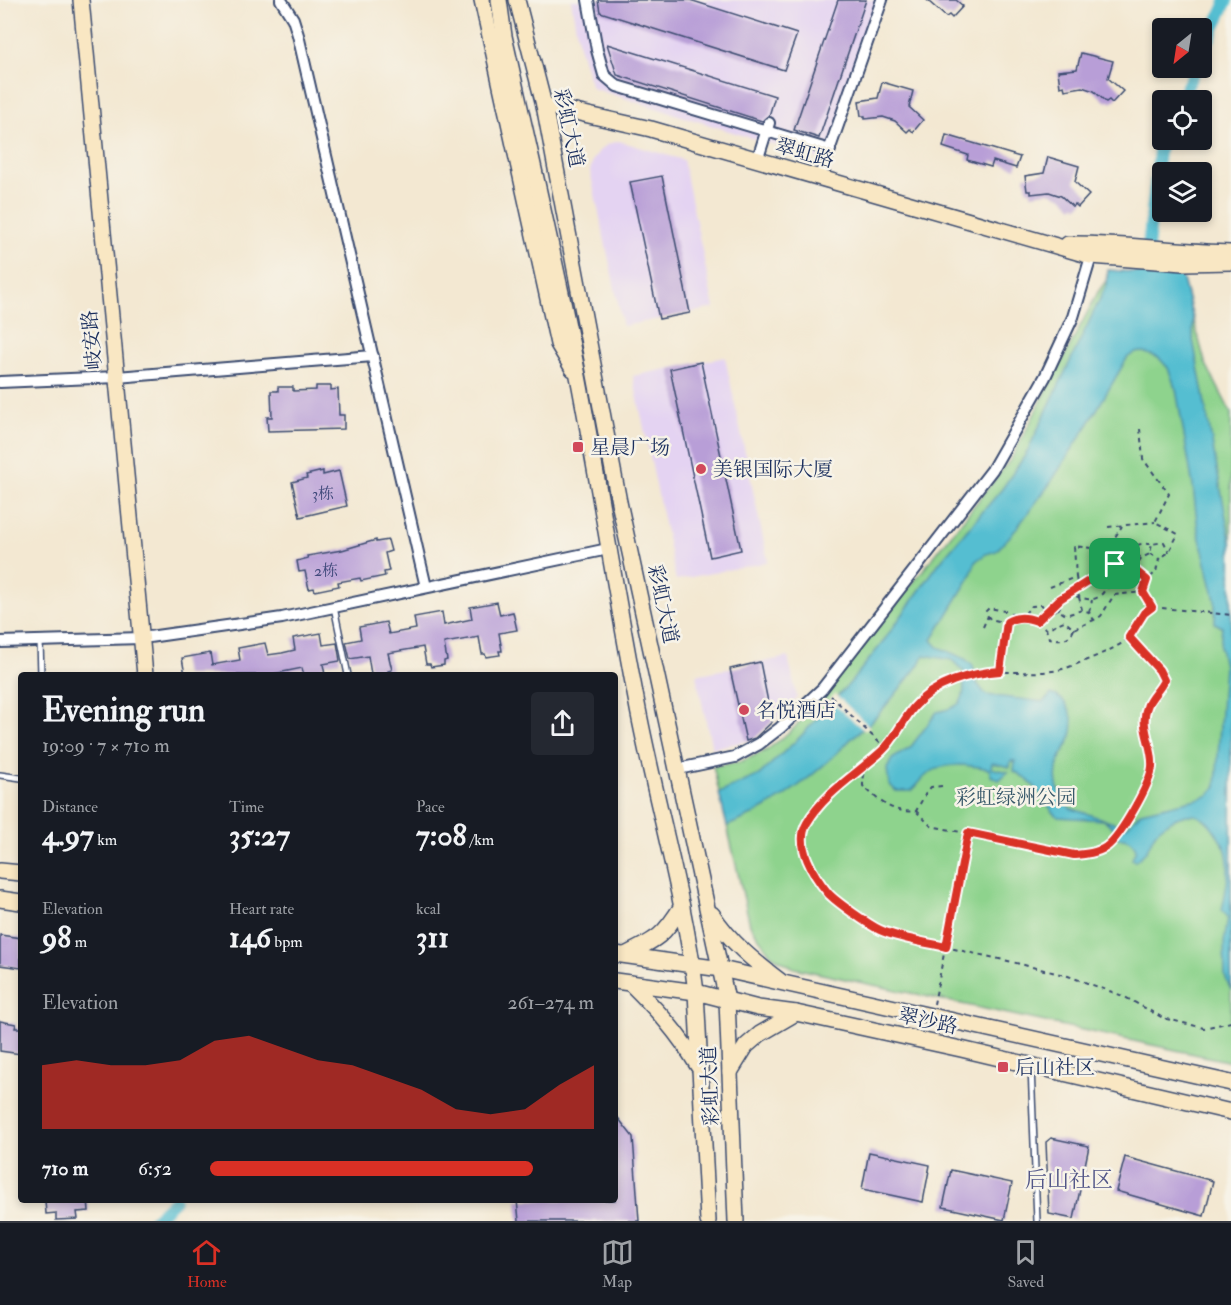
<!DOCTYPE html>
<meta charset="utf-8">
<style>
:root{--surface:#171b24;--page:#242831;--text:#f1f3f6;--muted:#9ea1a6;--line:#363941;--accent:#d93025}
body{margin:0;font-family:"IM FELL Double Pica","Noto Serif SC",serif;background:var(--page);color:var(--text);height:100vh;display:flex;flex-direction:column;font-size:22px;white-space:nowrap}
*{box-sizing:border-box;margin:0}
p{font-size:20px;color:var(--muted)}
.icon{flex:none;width:33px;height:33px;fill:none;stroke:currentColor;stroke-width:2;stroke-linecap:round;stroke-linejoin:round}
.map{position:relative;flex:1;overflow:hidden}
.sheet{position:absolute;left:18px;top:672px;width:600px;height:531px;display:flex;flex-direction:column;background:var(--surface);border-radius:6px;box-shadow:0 3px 9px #0003}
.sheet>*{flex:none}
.needle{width:39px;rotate:210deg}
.buttons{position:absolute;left:1152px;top:18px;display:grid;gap:12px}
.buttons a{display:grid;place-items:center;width:60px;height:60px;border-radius:6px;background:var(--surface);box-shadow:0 3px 9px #0003;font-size:30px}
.pin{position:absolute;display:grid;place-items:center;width:51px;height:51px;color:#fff;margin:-26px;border-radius:12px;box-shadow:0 3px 9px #0006}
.round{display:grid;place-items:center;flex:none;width:63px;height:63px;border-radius:6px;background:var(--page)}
.head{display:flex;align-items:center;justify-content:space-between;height:102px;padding:0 24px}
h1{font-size:33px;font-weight:800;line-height:45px}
.stats{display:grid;grid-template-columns:repeat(3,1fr);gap:9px;height:102px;padding:6px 24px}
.stats div{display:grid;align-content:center}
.stats b{font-size:30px;font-weight:800}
.stats small{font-size:16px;font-weight:400}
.stats p{font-size:16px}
.chart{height:168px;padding:12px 24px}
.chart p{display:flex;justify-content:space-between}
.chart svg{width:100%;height:108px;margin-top:6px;fill:var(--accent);opacity:.7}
ul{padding:0 24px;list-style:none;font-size:20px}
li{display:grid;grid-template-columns:96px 72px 1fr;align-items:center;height:45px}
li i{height:15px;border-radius:8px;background:var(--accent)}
.dock{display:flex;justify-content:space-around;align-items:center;height:84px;border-top:2px solid var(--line);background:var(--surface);font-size:16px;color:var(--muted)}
.dock a{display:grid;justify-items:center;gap:3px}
.dock .on{color:var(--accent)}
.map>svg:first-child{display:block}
</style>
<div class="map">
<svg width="1231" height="1221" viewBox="0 0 1231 1221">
<rect width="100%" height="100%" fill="#f7f3e8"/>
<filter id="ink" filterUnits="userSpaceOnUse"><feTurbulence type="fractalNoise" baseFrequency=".0167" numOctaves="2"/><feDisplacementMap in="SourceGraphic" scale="12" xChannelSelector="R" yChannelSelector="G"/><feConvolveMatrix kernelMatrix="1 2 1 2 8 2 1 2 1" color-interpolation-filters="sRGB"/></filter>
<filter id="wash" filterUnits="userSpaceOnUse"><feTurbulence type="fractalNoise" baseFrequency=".008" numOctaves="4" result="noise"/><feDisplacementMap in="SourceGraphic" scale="24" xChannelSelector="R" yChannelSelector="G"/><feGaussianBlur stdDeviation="1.35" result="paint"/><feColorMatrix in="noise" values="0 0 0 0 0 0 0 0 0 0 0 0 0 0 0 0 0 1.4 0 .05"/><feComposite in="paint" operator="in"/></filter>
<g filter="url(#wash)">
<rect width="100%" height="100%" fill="#f3e8d2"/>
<!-- built -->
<g fill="#e4d3f2">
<polygon points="571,0 878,0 828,162 592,88 579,46"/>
<polygon points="619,141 683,160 714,308 623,326 590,171 593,160 599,151 608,144"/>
<polygon points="725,357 768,562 676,580 633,376"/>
<polygon points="788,657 797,698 753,740 712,748 696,675"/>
</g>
<!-- green -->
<polygon fill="#8ed38d" stroke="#548176" stroke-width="1.5" points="1108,270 1182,276 1205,362 1231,413 1231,1062 794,968 771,955 750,925 713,766 740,762 767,750 794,728 848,665 1011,459 1098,292 1106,281"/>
<!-- water -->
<path fill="#54bed1" stroke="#387698" stroke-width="1.5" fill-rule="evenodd" d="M1108 270 1182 276 1193 319V340L1231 544V990L1225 976 1224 942 1228 917 1222 910C1226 891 1231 869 1226 850 1224 846 1221 841 1219 838 1204 810 1187 809 1163 826 1147 837 1154 850 1135 861L1132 859 1136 849C1133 841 1126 837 1118 838L1114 828 1104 820 1058 817C1040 799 1040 785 1014 771L1015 761H1011L1010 767 992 763 991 768 1008 772 999 780 991 776 989 769C969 765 945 761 928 774 921 779 918 786 911 791H896L889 784 887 769 892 759 910 748 937 712C966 706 964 700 964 672L952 660 924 655 921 662C906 681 891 701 874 719 867 727 858 732 850 740 815 776 774 808 727 826L719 793 759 775 801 736 850 683 880 646 939 563 1002 489 1026 454 1106 286ZM1143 352 1159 358 1168 368 1176 389 1193 486 1198 530 1215 600V623L1222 627 1220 647 1224 666 1216 786 1209 795 1201 798 1141 812 1126 827 1070 808C1057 797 1053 777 1059 761 1062 752 1069 745 1071 736 1076 719 1069 699 1051 694L1044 702 986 695 976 682 973 666 965 659 938 647 932 640 970 577 976 561 986 554 996 551 1013 533 1049 485 1089 423 1127 358 1134 353Z"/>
<!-- pier -->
<polygon fill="#f3e8d2" points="835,694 870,727 865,731 829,700"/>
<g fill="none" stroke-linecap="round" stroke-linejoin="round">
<!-- canal -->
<g stroke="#54bed1" stroke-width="12">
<polyline points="1202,55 1227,0"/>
<polyline points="1180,100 1196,68"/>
<polyline points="1145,273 1160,143 1162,138"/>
<polyline points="153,1221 175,1200"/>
</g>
</g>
<g id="blocks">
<!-- building -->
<g fill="#b89ed7">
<polygon points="598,0 690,0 797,34 784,70 600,12"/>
<polygon points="838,0 866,0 819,138 794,130"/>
<polygon points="927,0 956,0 963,6 952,18 949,15 946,17"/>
<polygon points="607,44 775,96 769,116 762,121 617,75"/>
<polygon points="1081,53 1113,61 1108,78 1123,91 1112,103 1109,100 1106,102 1094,91 1082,87 1065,90 1064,86 1060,87 1058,71 1077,69"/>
<polygon points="882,82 913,91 909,107 923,120 913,132 910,129 907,132 895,121 883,117 865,119 865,116 861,116 859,101 878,98"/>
<polygon points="946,135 1020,157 1016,168 993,161 991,167 967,160 968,155 943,147"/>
<polygon points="1048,157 1079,166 1075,182 1089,195 1078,207 1075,204 1073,207 1061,196 1049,192 1031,194 1031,191 1027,191 1025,176 1044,173"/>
<polygon points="662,176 690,313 659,319 630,182"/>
<polygon points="701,362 741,550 710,557 670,369"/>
<polygon points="316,386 331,386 331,390 338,389 339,415 344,415 344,429 268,431 267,417 272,417 271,391 278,391 278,387 293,387 293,391 316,390"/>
<polygon points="323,471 323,475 339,471 347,506 300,517 292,482 307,478 306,475"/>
<polygon points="376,540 376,542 388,540 391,551 385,553 389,571 384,572 385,576 361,581 360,578 338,582 339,586 315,591 314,588 309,589 305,571 299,572 297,561 308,558 307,556 342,550"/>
<polygon points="497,602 500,615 513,612 517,630 499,633 502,651 499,651 500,655 486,657 485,654 482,654 479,637 444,643 447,660 444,661 444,665 431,667 430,664 426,664 423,647 388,653 392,670 388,671 389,675 371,674 368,656 350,659 346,642 361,639 359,627 386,622 389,634 416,629 414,617 442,612 444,625 472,619 470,607"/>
<polygon points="321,633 323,645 337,643 340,661 323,664 325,675 304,675 302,668 268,675 185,675 182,658 210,653 212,665 240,660 238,648 265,643 268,655 282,653 295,650 293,638"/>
<polygon points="760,662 772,722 755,738 746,741 730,669"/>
<polygon points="0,935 21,938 21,968 0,965"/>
<polygon points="0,1021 16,1024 15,1028 21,1028 21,1054 0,1051"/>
<polygon points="615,1114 633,1137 639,1221 519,1221 517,1200 615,1200"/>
<polygon points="1051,1138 1089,1146 1074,1219 1049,1214 1046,1142"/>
<polygon points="869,1152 930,1165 923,1202 862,1189"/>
<polygon points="1125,1157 1213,1181 1204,1216 1116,1191"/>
<polygon points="951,1170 1012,1183 1004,1220 943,1207"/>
<polygon points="45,1200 88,1200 89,1211 77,1212 78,1219 56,1220 56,1213 46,1214"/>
</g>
</g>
</g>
<g filter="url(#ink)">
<use href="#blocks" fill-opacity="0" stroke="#3b4b6f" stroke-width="1.5"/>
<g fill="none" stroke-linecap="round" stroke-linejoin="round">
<defs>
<g id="lane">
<polyline points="334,607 348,675"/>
<polyline points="40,641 41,675"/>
<polyline points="0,775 21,778"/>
<polyline points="1031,1067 1037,1221"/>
</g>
<g id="street">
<polyline points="281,0 293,19 298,35 426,587"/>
<polyline points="588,0 597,50 604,75 617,86 830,150"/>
<polyline points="757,161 769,123"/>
<polyline points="819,179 882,0"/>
<polyline points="0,382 117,377 373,356"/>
<polyline points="0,642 142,638 282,618 608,549"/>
<polyline points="678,769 735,757 759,744 780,728 822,689 992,470 1045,377 1073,317 1093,250"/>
</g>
<g id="secondary">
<polyline points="81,0 145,675"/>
<polyline points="482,0 558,344 573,369"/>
<path d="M499 0 504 36C529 149 556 262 578 376 599 485 616 595 637 704 655 800 684 894 696 992L708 1221"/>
<polyline points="517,0 544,105 619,502 727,1000 736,1221"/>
<polyline points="544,105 651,129 1091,256 1183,263 1231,262"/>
<path d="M1068 244C1122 243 1177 252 1231 253"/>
<polyline points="0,871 21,873"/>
<polyline points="0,899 21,902"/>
<path d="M712 914C730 942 754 961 780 981"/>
<polyline points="615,954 721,969 1231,1083"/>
<path d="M625 955C657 939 663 937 682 906"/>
<polyline points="615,981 696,992 758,1008 796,1013 961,1049 1231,1112"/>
<path d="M630 983C658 1011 677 1031 698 1066"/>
<polyline points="730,1072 746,1046 760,1034 796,1013"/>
</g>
</defs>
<!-- lane casing -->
<use href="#lane" stroke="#3b4b6f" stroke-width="8"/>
<!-- street casing -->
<use href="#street" stroke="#3b4b6f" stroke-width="14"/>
<!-- secondary casing -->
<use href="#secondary" stroke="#3b4b6f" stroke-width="18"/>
<!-- path -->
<g stroke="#3b4b6f" stroke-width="2" stroke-dasharray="4.5 4.5" stroke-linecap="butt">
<polyline points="1140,429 1143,459 1169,494 1155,522 1178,534 1169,552 1159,559 1156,572 1147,580"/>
<polyline points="1108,527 1155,522"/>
<polyline points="1130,549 1141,558"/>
<polyline points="1150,554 1159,559"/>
<polyline points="1115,564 1128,575"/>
<polyline points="1121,570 1124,559 1135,555 1138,545"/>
<polyline points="1099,575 1106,588"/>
<polyline points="1050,587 1076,577 1074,546 1107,550 1122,526"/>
<polyline points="1143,592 1152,607"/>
<polyline points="1079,597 1082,610 1089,612 1094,620 1101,616 1114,595 1143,592 1147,580 1136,571"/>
<path d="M1058 610 1068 594C1085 598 1096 606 1106 588L1124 583 1128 575 1136 571 1141 558 1150 554 1152 544 1164 542 1169 552"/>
<path d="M1082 610 1066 615 1058 610 1045 612 1042 605 1032 606 1026 612 1029 618 1037 621C1058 598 1085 587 1110 569 1119 562 1126 548 1138 545 1142 543 1148 544 1152 544"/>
<polyline points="1089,612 1092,600"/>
<polyline points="1015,618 1007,623 990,619 985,612 989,608 1010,612 1015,618 1029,618"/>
<polyline points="1037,621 1046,629"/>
<polyline points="983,627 988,616"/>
<path d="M1074 629C1069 641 1061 640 1049 638L1046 629 1064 621 1074 629 1094 620"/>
<polyline points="1000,671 1007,624"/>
<polyline points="831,696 885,748"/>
<polyline points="870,761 817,808 806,824 802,836 809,865 829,894 878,929 904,938 1004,960 1068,976 1123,996 1163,1018 1204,1028 1231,1022"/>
<path d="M942 786 931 787 926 793 916 811C893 814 879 801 863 786 862 763 880 754 894 738 902 728 906 717 914 707 936 681 977 671 1010 672 1030 672 1050 674 1069 667 1082 662 1119 648 1127 639 1137 629 1138 618 1152 607L1231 615"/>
<path d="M916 811 931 826 1074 855C1085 854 1097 853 1106 847 1120 837 1150 785 1152 767 1154 747 1140 727 1147 707 1150 697 1160 690 1164 680L1159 670 1129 637"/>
<polyline points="934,1004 968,833"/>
</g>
<!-- lane -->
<use href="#lane" stroke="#fff" stroke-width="5"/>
<!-- street -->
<use href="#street" stroke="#fff" stroke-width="10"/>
<!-- secondary -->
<use href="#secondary" stroke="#f9e7c3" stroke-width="15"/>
<!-- path-bridge -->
<polyline stroke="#3b4b6f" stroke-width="2" stroke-dasharray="4.5 4.5" stroke-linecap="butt" points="1076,577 1079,597"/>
</g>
</g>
<g fill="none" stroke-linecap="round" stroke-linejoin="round" filter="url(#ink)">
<defs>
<path id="route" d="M1115 564 1128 575 1136 571 1147 580 1143 592 1152 607 1144 613 1129 637 1159 670 1164 680C1160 690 1150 697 1147 707 1139 727 1154 747 1152 767 1150 785 1120 837 1106 847 1097 853 1085 854 1074 855L968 833 946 947C924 942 901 939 880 930 869 925 835 901 828 893 814 876 794 845 807 823 824 793 857 774 882 751 896 738 902 721 914 707 934 683 970 673 1000 671L1007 622C1017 616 1026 617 1037 621L1060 599Z"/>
</defs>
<!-- route casing -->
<use href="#route" stroke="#fff" stroke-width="12"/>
<!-- route -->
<use href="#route" stroke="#d93025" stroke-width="8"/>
</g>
<!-- markers -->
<g fill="#d1495b" stroke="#f7f3e8" stroke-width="2">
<rect x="572" y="441" width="12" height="12" rx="3"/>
<circle cx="701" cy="469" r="6"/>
<circle cx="744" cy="710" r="6"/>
<rect x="997" y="1061" width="12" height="12" rx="3"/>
</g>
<g text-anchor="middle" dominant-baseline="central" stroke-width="5" stroke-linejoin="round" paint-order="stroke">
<!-- number labels -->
<g font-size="16" fill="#424b7c">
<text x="323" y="494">3栋</text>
<text x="326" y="571">2栋</text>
</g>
<!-- street labels -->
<g font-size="20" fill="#1b2f5e" stroke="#f7f3e8">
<text transform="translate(569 128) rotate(78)">彩虹大道</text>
<text transform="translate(805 153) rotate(16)">翠虹路</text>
<text transform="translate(92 340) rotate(-95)">岐安路</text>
<text transform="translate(663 604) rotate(78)">彩虹大道</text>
<text transform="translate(928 1021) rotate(12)">翠沙路</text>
<text transform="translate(710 1086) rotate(-92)">彩虹大道</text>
</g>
<!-- poi labels -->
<g font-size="20" fill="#1b2f5e" stroke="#f7f3e8" text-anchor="start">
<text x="590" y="447">星晨广场</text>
<text x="713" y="469">美银国际大厦</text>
<text x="756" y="710">名悦酒店</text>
<text x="1015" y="1067">后山社区</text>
</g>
<!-- park labels -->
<g font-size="20" fill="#38586a" stroke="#f7f3e8">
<text x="1016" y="797">彩虹绿洲公园</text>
</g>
<!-- quarter labels -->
<g font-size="22" fill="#525688" stroke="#f7f3e8">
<text x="1069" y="1180">后山社区</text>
</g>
</g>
</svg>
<div class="buttons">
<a><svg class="needle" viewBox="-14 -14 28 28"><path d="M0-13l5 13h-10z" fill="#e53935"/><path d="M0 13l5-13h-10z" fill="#9ea1a6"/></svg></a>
<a><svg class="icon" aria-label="locate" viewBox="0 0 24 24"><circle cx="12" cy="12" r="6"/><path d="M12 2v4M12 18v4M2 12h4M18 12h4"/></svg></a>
<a><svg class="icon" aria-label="layers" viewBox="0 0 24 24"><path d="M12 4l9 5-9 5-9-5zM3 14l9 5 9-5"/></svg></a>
</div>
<div class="pin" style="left:1115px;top:564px;background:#1e9e55"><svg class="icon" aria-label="arrive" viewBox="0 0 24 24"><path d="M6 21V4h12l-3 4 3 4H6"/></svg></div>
<section class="sheet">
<div class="head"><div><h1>Evening run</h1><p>19:09 · 7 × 710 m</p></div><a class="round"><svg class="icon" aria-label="share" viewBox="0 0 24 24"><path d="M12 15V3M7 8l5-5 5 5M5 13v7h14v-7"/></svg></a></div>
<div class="stats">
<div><p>Distance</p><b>4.97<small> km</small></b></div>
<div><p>Time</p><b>35:27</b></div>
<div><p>Pace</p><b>7:08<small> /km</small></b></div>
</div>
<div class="stats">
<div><p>Elevation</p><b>98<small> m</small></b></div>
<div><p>Heart rate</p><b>146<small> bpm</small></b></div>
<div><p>kcal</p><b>311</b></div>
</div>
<div class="chart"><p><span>Elevation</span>261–274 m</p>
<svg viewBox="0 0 160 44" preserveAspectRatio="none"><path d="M0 44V18L10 16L20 18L30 18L40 16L50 8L60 6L70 11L80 16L90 18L100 23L110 28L120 36L130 38L140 36L150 26L160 18V44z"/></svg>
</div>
<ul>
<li><b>710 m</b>6:52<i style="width:84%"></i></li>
</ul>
</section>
</div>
<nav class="dock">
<a class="on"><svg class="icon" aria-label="home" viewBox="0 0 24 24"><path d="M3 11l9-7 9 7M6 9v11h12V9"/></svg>Home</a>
<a><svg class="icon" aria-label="map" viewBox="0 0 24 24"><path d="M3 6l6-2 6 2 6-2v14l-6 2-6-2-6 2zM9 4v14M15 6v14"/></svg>Map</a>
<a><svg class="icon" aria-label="saved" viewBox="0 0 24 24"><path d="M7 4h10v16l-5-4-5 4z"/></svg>Saved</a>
</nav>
